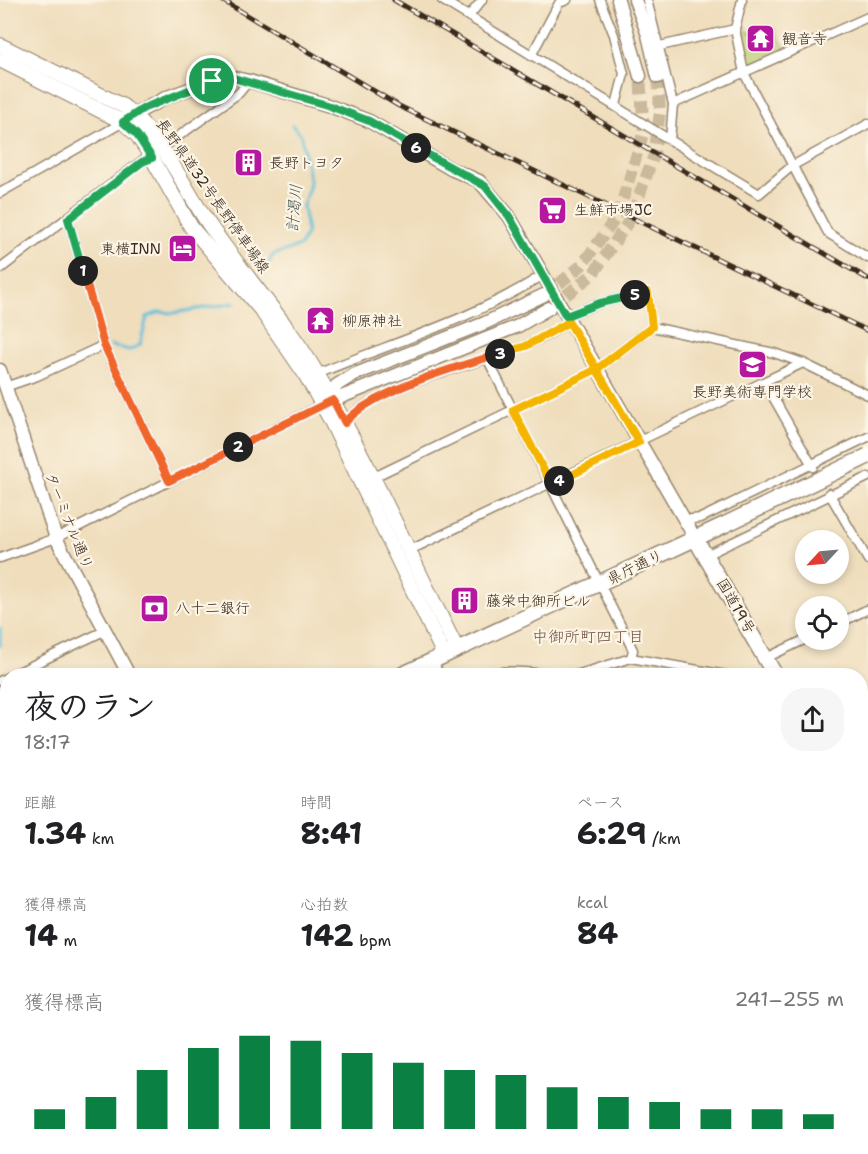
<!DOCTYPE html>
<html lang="ja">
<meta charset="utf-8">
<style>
:root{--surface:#fff;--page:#f6f6f6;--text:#202124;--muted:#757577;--accent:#0b8043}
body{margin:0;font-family:"Shantell Sans","Klee One",sans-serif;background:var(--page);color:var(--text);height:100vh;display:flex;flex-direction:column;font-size:22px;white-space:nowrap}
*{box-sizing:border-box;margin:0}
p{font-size:20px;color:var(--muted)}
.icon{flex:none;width:33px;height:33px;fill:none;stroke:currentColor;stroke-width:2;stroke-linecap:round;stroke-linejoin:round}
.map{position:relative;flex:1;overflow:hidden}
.side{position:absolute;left:0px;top:668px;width:868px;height:488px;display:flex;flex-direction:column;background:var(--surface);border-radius:24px 24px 0 0;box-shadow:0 3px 9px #0003}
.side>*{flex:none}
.needle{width:39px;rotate:244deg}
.fabs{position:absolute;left:795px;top:530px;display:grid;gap:12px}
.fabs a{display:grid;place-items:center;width:54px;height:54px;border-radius:50%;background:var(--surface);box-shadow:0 3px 9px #0003;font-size:30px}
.pin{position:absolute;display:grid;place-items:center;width:51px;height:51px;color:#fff;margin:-26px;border:3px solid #fff;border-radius:50%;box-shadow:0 2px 6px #0007}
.km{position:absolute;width:30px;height:30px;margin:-15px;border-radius:50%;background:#222;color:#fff;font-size:16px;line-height:30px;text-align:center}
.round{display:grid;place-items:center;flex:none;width:63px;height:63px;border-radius:24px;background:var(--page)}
.summary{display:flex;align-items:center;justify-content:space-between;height:102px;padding:0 24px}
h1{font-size:33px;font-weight:700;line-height:45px}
.figures{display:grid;grid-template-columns:repeat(3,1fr);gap:9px;height:102px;padding:6px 24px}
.figures div{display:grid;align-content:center}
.figures b{font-size:30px;font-weight:700}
.figures small{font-size:16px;font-weight:400}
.figures p{font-size:16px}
.chart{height:168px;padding:12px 24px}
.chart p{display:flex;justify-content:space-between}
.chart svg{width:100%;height:108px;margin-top:6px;stroke:var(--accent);stroke-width:6}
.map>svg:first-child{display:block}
</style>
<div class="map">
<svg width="868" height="1154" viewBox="0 0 868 1154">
<rect width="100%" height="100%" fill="#fcf5e5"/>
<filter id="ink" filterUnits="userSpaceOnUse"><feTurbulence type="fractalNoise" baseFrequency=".0167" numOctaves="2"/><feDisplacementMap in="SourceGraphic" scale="12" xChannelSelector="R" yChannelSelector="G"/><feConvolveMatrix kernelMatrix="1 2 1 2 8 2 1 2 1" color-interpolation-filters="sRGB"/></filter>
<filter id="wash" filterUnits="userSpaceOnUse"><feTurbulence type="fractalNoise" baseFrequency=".008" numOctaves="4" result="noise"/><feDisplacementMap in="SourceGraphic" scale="24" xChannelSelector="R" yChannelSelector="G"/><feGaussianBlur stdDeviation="1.35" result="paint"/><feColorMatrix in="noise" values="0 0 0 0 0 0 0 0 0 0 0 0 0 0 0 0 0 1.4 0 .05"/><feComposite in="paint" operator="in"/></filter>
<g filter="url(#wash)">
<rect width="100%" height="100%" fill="#efddbb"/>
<!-- green -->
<g fill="#b7c76a" stroke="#797844" stroke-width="1.5">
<polygon points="743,22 748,33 757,29 762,36 774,28 786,51 747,67 739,28"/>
<polygon points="57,1148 123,1148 102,1154 46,1154"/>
</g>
<!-- water -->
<g fill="#5abed8" stroke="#4a747b" stroke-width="1.5">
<polygon points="861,846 868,846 868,883 861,882"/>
<polygon points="128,1148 208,1148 196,1154 103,1154"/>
</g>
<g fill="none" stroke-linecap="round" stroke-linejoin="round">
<!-- stream -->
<g stroke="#5abed8" stroke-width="3">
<polyline points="263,274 273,255 300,246 307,232 303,206 310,184 301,135 292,125"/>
<polyline points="111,346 130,350 140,345 147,317 160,312 173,313 235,303"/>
<polyline points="0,628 0,646"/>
<polyline points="861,1102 868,1099"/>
<polyline points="478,1148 481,1154"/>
<polyline points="599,1154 611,1148 634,1148"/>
</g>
</g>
</g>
<g filter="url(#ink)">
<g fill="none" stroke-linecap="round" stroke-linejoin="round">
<!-- secondary-tunnel -->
<g stroke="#cbb99c" stroke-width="12" stroke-dasharray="12 6" stroke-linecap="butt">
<polyline points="545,295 582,265 618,215 644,131 640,76"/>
<polyline points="552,306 593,274 631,218 654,155 660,112 658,77"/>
</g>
<defs>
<g id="street">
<polyline points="442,0 670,140 673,104 647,0"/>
<polyline points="600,0 614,35 624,74 616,105"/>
<polyline points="742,0 735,29 744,73 828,233 868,258"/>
<polyline points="469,16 482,0"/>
<polyline points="660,46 735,29"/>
<polyline points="531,56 559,3 567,0"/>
<polyline points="673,104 868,17"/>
<polyline points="670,140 759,194 792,166 868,124"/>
<polyline points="162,148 239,93 249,81"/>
<polyline points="0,193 125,121"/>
<polyline points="68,219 104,345 169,481"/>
<polyline points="0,269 142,161 152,158"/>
<polyline points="566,316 600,303 648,292 652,327"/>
<polyline points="487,358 633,650 631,658"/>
<path d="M317 374C394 342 472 320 543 275"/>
<polyline points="765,383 813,467"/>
<polyline points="5,387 37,376 104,345"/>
<path d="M345 423C374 385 479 364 525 346 540 340 555 330 569 322"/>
<polyline points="372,478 597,369 652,327 774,353 803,363 868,395"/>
<polyline points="829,493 868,560"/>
<polyline points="684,520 701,518 868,437"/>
<polyline points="408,551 803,363"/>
<polyline points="706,555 868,477"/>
<polyline points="0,558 56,538 322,405"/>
<polyline points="838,624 868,609"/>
<polyline points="766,658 806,639"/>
<polyline points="432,661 440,675"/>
<polyline points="12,675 104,631"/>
<path d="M481 675C509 668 530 673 558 675"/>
<polyline points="576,675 631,658 726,675"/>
<polyline points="0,681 8,677"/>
<polyline points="861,785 868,780"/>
<polyline points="861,982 868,982"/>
<polyline points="442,1148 445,1154"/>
<polyline points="512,1148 514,1154"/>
<polyline points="558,1148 559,1154"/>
<polyline points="37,1154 49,1148"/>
<polyline points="399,1154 413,1148"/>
<polyline points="527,1154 541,1148"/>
</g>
<g id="secondary">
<polyline points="618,0 640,76"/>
<polyline points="635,0 648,35 658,77"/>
<polyline points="135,114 167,97 212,81 230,77 249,81 327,105 369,121 451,169 479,181 509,216 695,538"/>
<polyline points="0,370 56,538 129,675"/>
<polyline points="324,402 337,385 353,375 485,323 544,295"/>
<polyline points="324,404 518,326 549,308"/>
</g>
<g id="primary">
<path d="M0 45 123 106C162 135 181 183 208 223 242 273 284 318 315 370 368 459 410 556 457 649"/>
<polyline points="0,60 123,122 137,135 152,158 191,227 261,310 305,374 329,417 444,655"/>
</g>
<g id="highway">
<polyline points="695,538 775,675"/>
<polyline points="402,675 724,525"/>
<polyline points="861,816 868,828"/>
<polyline points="0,862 8,858"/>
</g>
</defs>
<!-- street casing -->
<use href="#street" stroke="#95846c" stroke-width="11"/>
<!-- secondary casing -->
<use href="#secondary" stroke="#95846c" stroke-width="15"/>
<!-- primary casing -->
<use href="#primary" stroke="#95846c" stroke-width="16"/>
<!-- highway casing -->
<use href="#highway" stroke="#95846c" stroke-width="18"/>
<!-- street -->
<use href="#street" stroke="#fff" stroke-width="8"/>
<!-- secondary -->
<use href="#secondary" stroke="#fff" stroke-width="12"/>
<!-- primary -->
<use href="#primary" stroke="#fff" stroke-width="14"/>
<!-- highway -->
<use href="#highway" stroke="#fff" stroke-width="15"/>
<defs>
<g id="rail">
<polyline points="222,0 399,106 868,331"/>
<polyline points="394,0 868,279"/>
</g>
</defs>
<!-- rail casing -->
<use href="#rail" stroke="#3b2a1e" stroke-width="5"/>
<!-- rail -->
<use href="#rail" stroke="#fcf5e5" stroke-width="3" stroke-dasharray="9" stroke-linecap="butt"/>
<defs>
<polyline id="highway-bridge" points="724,525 868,456"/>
</defs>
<!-- highway-bridge casing -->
<use href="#highway-bridge" stroke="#95846c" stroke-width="18" stroke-linecap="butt"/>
<!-- highway-bridge -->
<use href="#highway-bridge" stroke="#fff" stroke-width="15"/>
</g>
</g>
<g fill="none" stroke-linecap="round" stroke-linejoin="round" filter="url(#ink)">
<defs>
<polyline id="split-1" points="83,271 68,219 142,162 152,158 137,135 123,122 144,108 212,81"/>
<polyline id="split-2" points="83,271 104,345 169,481 238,447"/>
<path id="split-3" d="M238 447 333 400 345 423C369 392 461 365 500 354"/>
<polyline id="split-4" points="500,354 526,346 569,322 639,442 559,481"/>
<polyline id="split-5" points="559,481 551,484 513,410 597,369 652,327 648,292 635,295"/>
<polyline id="split-6" points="416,148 485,186 509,216 566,316 600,303 635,295"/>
<polyline id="split-7" points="212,81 230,77 327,105 369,121 416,148"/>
</defs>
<!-- split-1 casing -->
<use href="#split-1" stroke="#fff" stroke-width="12"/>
<!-- split-2 casing -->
<use href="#split-2" stroke="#fff" stroke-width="12"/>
<!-- split-3 casing -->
<use href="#split-3" stroke="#fff" stroke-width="12"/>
<!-- split-4 casing -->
<use href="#split-4" stroke="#fff" stroke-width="12"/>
<!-- split-5 casing -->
<use href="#split-5" stroke="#fff" stroke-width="12"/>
<!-- split-6 casing -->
<use href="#split-6" stroke="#fff" stroke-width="12"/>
<!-- split-7 casing -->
<use href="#split-7" stroke="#fff" stroke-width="12"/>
<!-- split-1 -->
<use href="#split-1" stroke="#22a559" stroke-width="8"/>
<!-- split-2 -->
<use href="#split-2" stroke="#f0652b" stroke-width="8"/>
<!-- split-3 -->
<use href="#split-3" stroke="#f0652b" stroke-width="8"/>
<!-- split-4 -->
<use href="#split-4" stroke="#f5b400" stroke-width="8"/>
<!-- split-5 -->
<use href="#split-5" stroke="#f5b400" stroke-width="8"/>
<!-- split-6 -->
<use href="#split-6" stroke="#22a559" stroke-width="8"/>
<!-- split-7 -->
<use href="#split-7" stroke="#22a559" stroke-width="8"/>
</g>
<!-- icons -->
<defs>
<symbol id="temple-square" viewBox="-11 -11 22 22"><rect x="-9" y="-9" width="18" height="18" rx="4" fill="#b5179e" stroke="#fcf5e5"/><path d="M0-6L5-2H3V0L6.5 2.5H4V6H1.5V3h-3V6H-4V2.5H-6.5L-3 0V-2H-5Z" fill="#fff"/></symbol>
<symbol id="building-square" viewBox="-11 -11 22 22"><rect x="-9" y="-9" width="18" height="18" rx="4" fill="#b5179e" stroke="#fcf5e5"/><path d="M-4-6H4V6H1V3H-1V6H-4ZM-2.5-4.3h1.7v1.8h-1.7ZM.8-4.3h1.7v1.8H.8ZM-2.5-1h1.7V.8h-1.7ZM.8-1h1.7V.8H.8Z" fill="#fff"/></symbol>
<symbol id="supermarket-square" viewBox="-11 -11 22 22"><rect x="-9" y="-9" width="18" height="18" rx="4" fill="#b5179e" stroke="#fcf5e5"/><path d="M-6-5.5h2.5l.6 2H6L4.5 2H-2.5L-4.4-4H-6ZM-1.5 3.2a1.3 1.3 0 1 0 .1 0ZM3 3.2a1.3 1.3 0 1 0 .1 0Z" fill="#fff"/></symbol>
<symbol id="hotel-square" viewBox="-11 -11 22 22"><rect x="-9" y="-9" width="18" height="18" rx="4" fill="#b5179e" stroke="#fcf5e5"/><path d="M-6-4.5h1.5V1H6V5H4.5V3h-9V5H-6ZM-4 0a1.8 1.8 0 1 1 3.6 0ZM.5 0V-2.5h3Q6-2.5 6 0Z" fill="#fff"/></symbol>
<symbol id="university-square" viewBox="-11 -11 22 22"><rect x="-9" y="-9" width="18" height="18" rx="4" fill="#b5179e" stroke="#fcf5e5"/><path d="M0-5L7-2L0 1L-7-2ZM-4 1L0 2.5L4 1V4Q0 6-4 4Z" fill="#fff"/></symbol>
<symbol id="bank-square" viewBox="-11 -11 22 22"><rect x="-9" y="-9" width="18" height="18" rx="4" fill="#b5179e" stroke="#fcf5e5"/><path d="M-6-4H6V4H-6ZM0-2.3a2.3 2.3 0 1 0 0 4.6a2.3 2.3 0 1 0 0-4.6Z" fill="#fff"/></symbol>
</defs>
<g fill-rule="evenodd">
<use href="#temple-square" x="744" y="22" width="33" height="33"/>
<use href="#building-square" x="232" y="146" width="33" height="33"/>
<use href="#supermarket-square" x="536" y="194" width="33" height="33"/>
<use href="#hotel-square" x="166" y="232" width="33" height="33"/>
<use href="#temple-square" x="304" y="304" width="33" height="33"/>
<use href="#university-square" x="736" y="348" width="33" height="33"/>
<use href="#building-square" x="448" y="584" width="33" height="33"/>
<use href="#bank-square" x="138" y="592" width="33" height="33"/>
</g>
<g text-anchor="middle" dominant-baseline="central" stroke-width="4.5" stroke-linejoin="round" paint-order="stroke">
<!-- poi labels -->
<g font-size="15" fill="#3b2a1e" stroke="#fcf5e5" text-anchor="start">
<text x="782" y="39">観音寺</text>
<text x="269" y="163">長野トヨタ</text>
<text x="574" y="210">生鮮市場JC</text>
<text x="161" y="249" text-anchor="end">東横INN</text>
<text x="342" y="321">柳原神社</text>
<text x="752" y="392" text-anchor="middle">長野美術専門学校</text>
<text x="486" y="601">藤栄中御所ビル</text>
<text x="175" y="608">八十二銀行</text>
</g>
<!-- street labels -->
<g font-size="15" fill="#3b2a1e" stroke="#fcf5e5">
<text transform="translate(213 196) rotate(55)">長野県道32号長野停車場線</text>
<text transform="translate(69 521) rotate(68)">ターミナル通り</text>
<text transform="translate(635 567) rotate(-26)">県庁通り</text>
<text transform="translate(736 606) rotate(60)">国道19号</text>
</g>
<!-- water labels -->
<g font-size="16" font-style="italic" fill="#445656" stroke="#fcf5e5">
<text transform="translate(294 208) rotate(-85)">計渇川</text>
</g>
<!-- neighbourhood labels -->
<g font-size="16" fill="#715241" stroke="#fcf5e5">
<text x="588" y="636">中御所町四丁目</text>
</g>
</g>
</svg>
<div class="fabs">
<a><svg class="needle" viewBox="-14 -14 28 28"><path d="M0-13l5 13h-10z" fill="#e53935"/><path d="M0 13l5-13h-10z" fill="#757577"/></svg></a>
<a><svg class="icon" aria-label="locate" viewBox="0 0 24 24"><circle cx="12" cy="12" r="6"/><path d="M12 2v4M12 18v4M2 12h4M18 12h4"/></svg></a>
</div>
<div class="pin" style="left:212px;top:81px;background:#1e9e55"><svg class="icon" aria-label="arrive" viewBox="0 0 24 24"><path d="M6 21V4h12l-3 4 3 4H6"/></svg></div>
<b class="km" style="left:83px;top:271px">1</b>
<b class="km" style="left:238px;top:447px">2</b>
<b class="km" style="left:500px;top:354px">3</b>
<b class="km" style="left:559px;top:481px">4</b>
<b class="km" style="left:635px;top:295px">5</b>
<b class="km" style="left:416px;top:148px">6</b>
<section class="side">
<div class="summary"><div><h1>夜のラン</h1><p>18:17</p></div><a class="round"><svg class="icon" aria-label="share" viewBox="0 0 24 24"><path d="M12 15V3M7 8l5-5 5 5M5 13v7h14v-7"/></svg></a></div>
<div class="figures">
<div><p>距離</p><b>1.34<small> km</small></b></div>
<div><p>時間</p><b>8:41</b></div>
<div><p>ペース</p><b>6:29<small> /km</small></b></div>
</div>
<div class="figures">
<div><p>獲得標高</p><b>14<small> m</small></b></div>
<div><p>心拍数</p><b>142<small> bpm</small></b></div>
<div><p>kcal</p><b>84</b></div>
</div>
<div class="chart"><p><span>獲得標高</span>241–255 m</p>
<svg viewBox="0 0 160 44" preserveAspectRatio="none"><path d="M5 44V36M15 44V31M25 44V20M35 44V11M45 44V6M55 44V8M65 44V13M75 44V17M85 44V20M95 44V22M105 44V27M115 44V31M125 44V33M135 44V36M145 44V36M155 44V38"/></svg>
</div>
</section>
</div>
